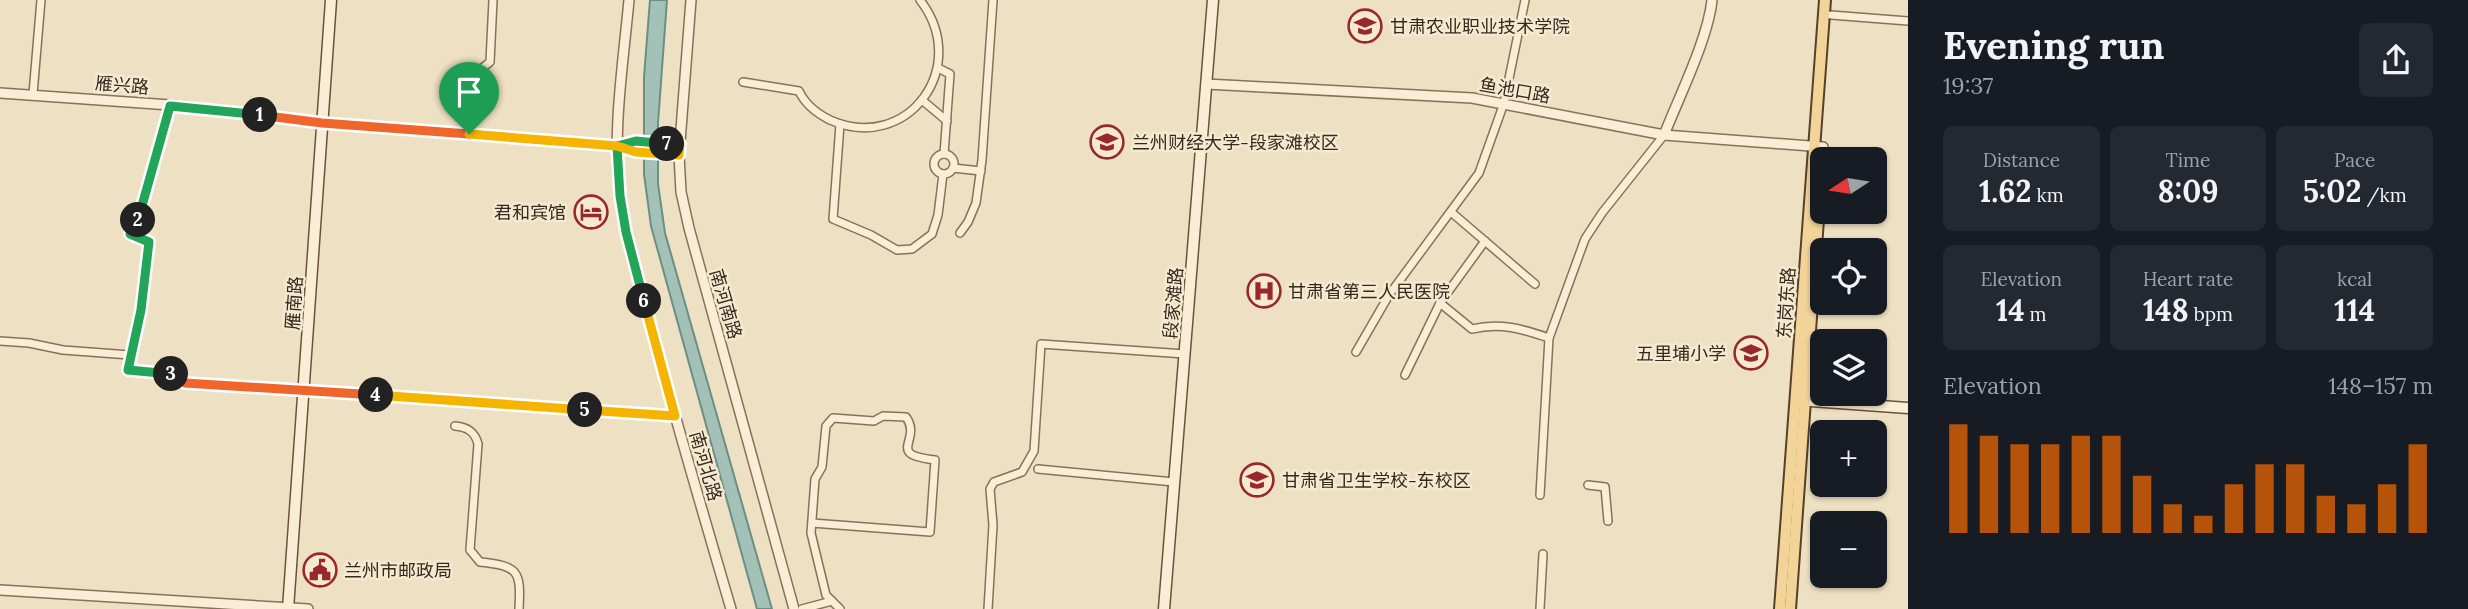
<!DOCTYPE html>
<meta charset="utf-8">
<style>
:root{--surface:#171b24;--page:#242831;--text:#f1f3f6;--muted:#9ea1a6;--accent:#b45309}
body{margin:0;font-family:Lora,"Noto Sans SC",serif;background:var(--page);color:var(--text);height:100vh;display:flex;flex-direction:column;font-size:26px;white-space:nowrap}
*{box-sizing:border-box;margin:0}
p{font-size:23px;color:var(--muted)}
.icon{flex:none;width:38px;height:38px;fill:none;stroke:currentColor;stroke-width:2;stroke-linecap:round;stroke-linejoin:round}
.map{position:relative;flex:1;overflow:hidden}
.details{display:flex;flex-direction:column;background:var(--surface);width:560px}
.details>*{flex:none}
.needle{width:46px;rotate:258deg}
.buttons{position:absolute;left:1810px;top:147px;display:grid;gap:14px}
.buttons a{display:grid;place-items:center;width:77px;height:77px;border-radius:10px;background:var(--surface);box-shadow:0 2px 5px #0004;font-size:35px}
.pin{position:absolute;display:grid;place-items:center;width:60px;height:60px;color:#fff;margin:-72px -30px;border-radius:50% 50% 50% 0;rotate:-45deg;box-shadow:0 0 7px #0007}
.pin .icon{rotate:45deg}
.km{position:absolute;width:35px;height:35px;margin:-18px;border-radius:50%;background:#222;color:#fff;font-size:19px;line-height:35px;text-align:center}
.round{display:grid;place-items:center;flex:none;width:74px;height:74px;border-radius:10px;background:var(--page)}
.head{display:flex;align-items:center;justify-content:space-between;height:119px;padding:0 35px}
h1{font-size:38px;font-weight:700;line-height:52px}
.stats{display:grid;grid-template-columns:repeat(3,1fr);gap:10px;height:119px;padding:7px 35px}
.stats div{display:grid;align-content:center;border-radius:10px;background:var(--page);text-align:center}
.stats b{font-size:30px;font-weight:700}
.stats small{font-size:19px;font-weight:400}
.stats p{font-size:19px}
.chart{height:196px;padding:14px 35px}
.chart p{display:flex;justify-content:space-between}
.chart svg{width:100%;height:126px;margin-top:7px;stroke:var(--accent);stroke-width:6}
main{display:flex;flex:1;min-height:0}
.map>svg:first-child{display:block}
</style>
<main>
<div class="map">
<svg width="1908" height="609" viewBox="0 0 1908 609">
<rect width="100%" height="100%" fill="#eee0c2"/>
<!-- water -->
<polygon fill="#a4c1b8" stroke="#6b8f85" stroke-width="2" points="650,0 667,0 658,123 658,184 665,233 772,609 757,609 651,226 644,174 644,77"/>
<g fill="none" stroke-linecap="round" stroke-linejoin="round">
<defs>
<g id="minor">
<polyline points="1831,15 1908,21"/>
<polyline points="938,68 950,74 944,154"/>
<path d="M743 82 799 91C805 104 818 114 830 120 907 154 972 67 920 0"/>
<polyline points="33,94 41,0"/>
<polyline points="922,100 947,121"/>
<polyline points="170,105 138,219 130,235 149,242 141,310 128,370 178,375 185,383 675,416"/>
<polyline points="840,124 833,219 871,235 897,250 912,249 932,234 938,215 943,174"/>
<polyline points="469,134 474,79 481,69 490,62 493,0"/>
<circle cx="944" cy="164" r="10"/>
<polyline points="953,168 981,171"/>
<polyline points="1451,212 1535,284"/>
<polyline points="960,233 968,222 976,203 982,160 993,0"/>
<path d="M1440 303 1472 329C1500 322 1523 329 1549 338"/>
<polyline points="0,341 29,343 63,350 130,355"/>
<polyline points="1356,352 1389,295 1479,173 1504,103 1525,0"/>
<polyline points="1405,375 1440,303 1485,241"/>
<path d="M455 426C468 427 475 432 478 444L470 550 480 562C519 566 521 571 519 609"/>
<polyline points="1038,469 1174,482"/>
<polyline points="1588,485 1605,487 1608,521"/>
<polyline points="1540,495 1549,338 1585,239 1602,213 1664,135"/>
<path d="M812 523 930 532 935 460C884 454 923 441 906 417L883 416 874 421 833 418 826 426 822 467 815 479 811 533 826 595 840 609"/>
<polyline points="802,609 832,601"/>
<polyline points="988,609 993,525 990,489 994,482 1022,472 1034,451 1041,344 1185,354"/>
<polyline points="1540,609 1543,554"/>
</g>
<g id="tertiary">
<path d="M629 0C623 65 612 132 620 197 625 242 641 287 652 332 677 425 704 517 731 609"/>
<polyline points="691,0 679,155 681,192 689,228 794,609"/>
<polyline points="1206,84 1472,98 1664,135 1823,147"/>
<polyline points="0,93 170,105 322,123 617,146 636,152 679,155"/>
<path d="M1664 135C1679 97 1708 39 1712 0"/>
<polyline points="619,146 636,141 680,144"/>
<polyline points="0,590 308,609"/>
</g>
<g id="secondary">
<polyline points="1797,400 1908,408"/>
<polyline points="288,609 331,0"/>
<polyline points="1164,609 1213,0"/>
</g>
<g id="primary">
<polyline points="1780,609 1825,0"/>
<polyline points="1790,609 1822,164"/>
</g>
</defs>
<!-- minor casing -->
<use href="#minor" stroke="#887159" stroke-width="10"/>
<!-- tertiary casing -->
<use href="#tertiary" stroke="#887159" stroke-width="12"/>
<!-- secondary casing -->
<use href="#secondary" stroke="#6a523c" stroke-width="13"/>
<!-- primary casing -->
<use href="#primary" stroke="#553f2d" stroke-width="14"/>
<!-- minor -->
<use href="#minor" stroke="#f9edd5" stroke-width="7"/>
<!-- tertiary -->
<use href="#tertiary" stroke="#f9edd5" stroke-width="9"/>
<!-- secondary -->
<use href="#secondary" stroke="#f9edd5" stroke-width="10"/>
<!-- primary -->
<use href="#primary" stroke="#f2d499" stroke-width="10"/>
</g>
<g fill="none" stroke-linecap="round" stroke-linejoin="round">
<defs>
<polyline id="split-1" points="260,115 322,123 469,134"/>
<polyline id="split-2" points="138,220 170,106 260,115"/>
<polyline id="split-3" points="138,220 130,234 149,242 141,310 128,370 171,374"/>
<polyline id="split-4" points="171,374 178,375 185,383 376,395"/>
<polyline id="split-5" points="376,395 585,410"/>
<polyline id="split-6" points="585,410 675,416 644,301"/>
<polyline id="split-7" points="644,301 626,232 620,196 617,146 636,141 667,144"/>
<polyline id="split-8" points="469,134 617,146 636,152 679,155 680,144 667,144"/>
</defs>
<!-- split-1 casing -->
<use href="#split-1" stroke="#fff" stroke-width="14"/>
<!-- split-2 casing -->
<use href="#split-2" stroke="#fff" stroke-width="14"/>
<!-- split-3 casing -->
<use href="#split-3" stroke="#fff" stroke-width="14"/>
<!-- split-4 casing -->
<use href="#split-4" stroke="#fff" stroke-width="14"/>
<!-- split-5 casing -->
<use href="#split-5" stroke="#fff" stroke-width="14"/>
<!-- split-6 casing -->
<use href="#split-6" stroke="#fff" stroke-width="14"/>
<!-- split-7 casing -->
<use href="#split-7" stroke="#fff" stroke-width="14"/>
<!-- split-8 casing -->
<use href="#split-8" stroke="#fff" stroke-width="14"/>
<!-- split-1 -->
<use href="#split-1" stroke="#f0652b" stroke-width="9"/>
<!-- split-2 -->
<use href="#split-2" stroke="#22a559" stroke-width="9"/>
<!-- split-3 -->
<use href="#split-3" stroke="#22a559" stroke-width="9"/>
<!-- split-4 -->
<use href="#split-4" stroke="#f0652b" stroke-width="9"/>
<!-- split-5 -->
<use href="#split-5" stroke="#f5b400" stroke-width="9"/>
<!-- split-6 -->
<use href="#split-6" stroke="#f5b400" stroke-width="9"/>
<!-- split-7 -->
<use href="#split-7" stroke="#22a559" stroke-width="9"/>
<!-- split-8 -->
<use href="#split-8" stroke="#f5b400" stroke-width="9"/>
</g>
<!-- icons -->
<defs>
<symbol id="university-ring" viewBox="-11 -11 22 22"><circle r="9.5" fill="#f5ead1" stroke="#97292c" stroke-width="1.5"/><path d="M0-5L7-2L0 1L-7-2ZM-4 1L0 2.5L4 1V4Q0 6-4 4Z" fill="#97292c"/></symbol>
<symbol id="hotel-ring" viewBox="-11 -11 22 22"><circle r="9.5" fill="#f5ead1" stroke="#97292c" stroke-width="1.5"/><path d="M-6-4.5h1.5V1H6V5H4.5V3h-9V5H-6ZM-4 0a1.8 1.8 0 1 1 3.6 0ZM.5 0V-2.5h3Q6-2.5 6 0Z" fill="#97292c"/></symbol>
<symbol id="hospital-ring" viewBox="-11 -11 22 22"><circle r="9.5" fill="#f5ead1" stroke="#97292c" stroke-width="1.5"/><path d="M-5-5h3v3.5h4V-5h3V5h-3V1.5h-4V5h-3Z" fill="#97292c"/></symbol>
<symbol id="school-ring" viewBox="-11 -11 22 22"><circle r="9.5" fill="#f5ead1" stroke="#97292c" stroke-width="1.5"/><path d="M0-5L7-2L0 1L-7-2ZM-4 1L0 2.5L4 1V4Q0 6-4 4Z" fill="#97292c"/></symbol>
<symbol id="civic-ring" viewBox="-11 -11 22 22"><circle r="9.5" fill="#f5ead1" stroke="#97292c" stroke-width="1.5"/><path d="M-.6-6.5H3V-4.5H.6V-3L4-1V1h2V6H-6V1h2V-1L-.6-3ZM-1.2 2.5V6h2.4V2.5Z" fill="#97292c"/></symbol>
</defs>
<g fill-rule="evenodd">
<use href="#university-ring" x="1346" y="7" width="38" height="38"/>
<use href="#university-ring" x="1088" y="123" width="38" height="38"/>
<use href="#hotel-ring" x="572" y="193" width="38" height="38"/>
<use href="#hospital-ring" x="1245" y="272" width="38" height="38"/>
<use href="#school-ring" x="1732" y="334" width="38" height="38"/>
<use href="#university-ring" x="1238" y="461" width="38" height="38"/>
<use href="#civic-ring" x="301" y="551" width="38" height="38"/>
</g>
<g text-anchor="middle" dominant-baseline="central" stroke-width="5" stroke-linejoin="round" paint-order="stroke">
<!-- poi labels -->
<g font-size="18" fill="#37291d" stroke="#f5ead1" text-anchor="start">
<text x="1390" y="26">甘肃农业职业技术学院</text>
<text x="1132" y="142">兰州财经大学-段家滩校区</text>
<text x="566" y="212" text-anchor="end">君和宾馆</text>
<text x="1288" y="291">甘肃省第三人民医院</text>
<text x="1726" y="353" text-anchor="end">五里埔小学</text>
<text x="1282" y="480">甘肃省卫生学校-东校区</text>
<text x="344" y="570">兰州市邮政局</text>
</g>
<!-- street labels -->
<g font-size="18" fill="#37291d" stroke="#f5ead1">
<text transform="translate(122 85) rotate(5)">雁兴路</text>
<text transform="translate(1515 90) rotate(10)">鱼池口路</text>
<text transform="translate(294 303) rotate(-86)">雁南路</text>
<text transform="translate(1173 303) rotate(-85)">段家滩路</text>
<text transform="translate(1786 303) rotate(-86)">东岗东路</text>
<text transform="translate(726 304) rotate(74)">南河南路</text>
<text transform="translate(706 466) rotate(74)">南河北路</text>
</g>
</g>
</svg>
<div class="buttons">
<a><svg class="needle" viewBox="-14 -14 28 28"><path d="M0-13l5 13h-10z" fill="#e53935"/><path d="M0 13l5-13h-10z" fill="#9ea1a6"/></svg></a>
<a><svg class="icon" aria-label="locate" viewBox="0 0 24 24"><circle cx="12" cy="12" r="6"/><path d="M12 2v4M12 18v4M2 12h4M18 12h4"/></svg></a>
<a><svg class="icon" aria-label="layers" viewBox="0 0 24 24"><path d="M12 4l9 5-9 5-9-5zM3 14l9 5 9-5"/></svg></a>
<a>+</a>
<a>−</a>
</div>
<div class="pin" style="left:469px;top:134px;background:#1e9e55"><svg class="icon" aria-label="arrive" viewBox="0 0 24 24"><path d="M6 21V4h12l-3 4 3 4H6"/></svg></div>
<b class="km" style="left:260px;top:115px">1</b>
<b class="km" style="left:138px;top:220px">2</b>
<b class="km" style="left:171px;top:374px">3</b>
<b class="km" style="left:376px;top:395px">4</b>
<b class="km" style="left:585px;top:410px">5</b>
<b class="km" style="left:644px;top:301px">6</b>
<b class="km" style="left:667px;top:144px">7</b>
</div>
<section class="details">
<div class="head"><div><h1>Evening run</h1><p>19:37</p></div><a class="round"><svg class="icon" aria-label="share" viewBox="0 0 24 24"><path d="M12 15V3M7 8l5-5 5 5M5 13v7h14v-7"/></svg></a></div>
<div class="stats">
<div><p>Distance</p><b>1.62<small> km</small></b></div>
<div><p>Time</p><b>8:09</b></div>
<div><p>Pace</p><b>5:02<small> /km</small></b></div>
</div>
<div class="stats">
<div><p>Elevation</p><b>14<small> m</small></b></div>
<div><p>Heart rate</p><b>148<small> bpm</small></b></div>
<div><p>kcal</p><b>114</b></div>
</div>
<div class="chart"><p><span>Elevation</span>148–157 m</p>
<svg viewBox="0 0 160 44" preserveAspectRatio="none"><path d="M5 44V6M15 44V10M25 44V13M35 44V13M45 44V10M55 44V10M65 44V24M75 44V34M85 44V38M95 44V27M105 44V20M115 44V20M125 44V31M135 44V34M145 44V27M155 44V13"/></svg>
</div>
</section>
</main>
